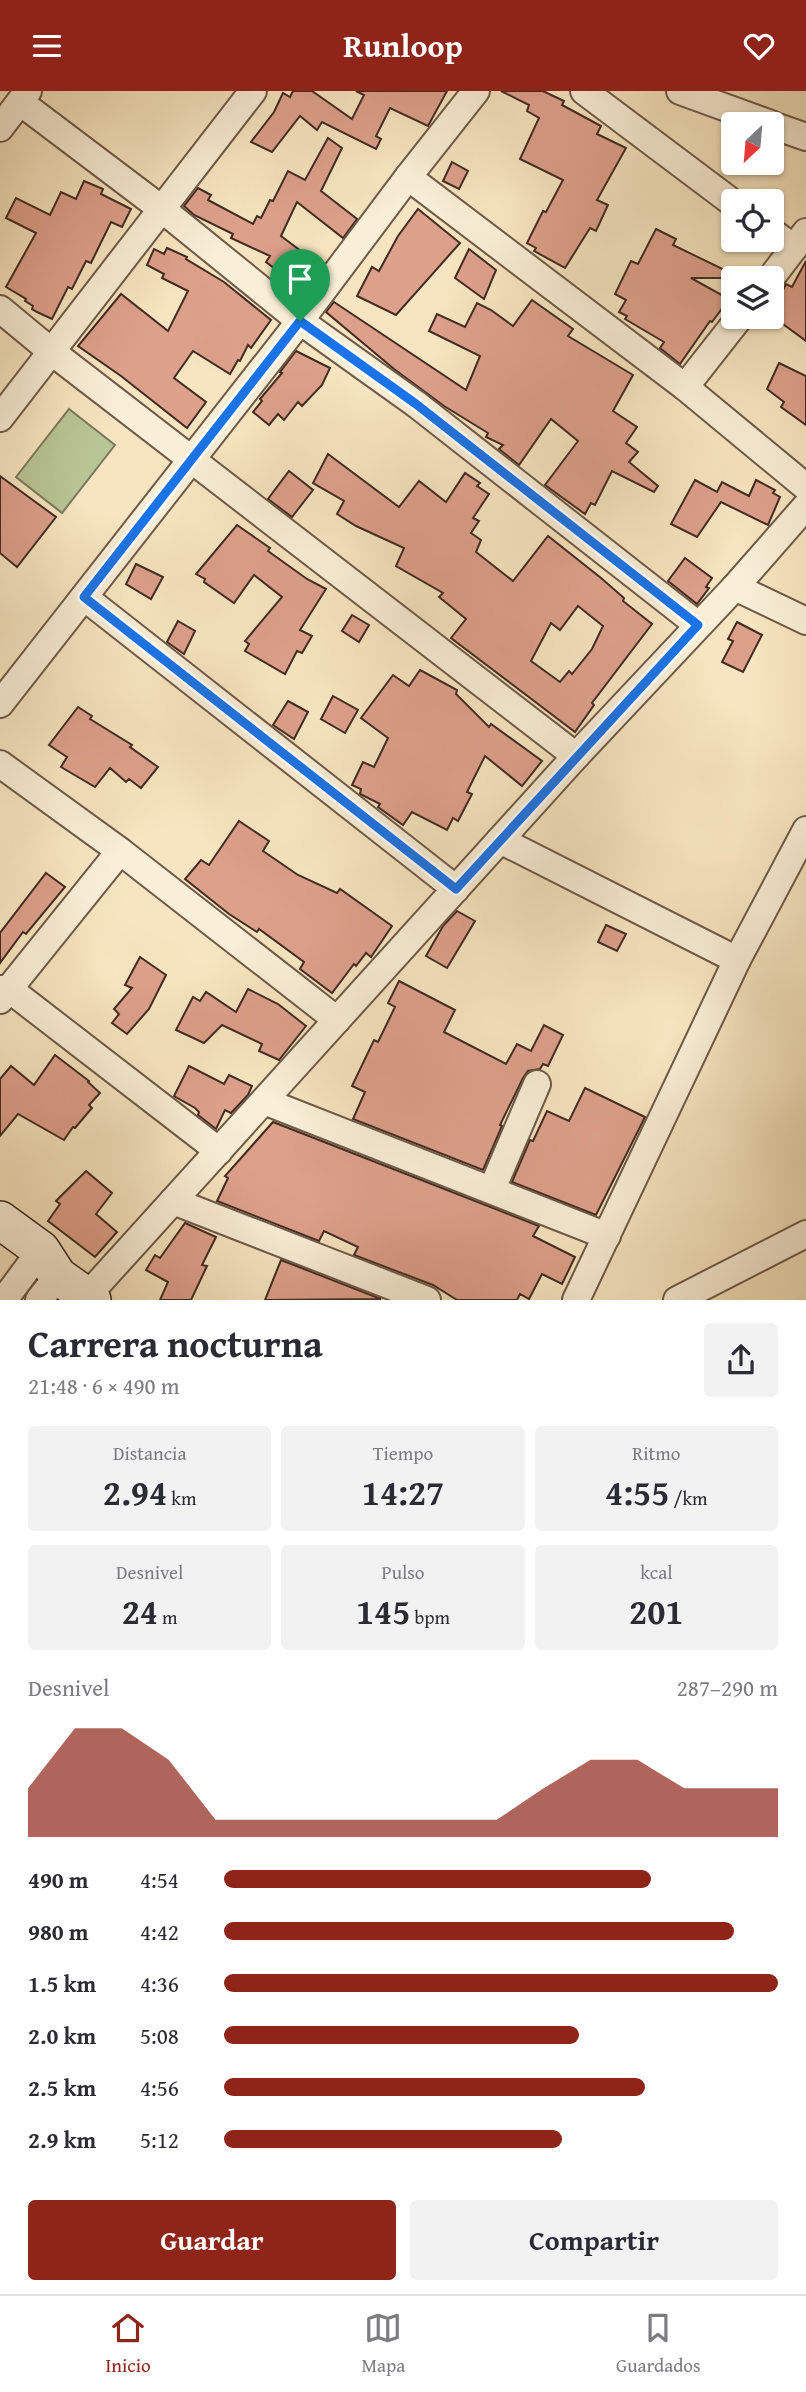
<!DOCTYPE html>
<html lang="es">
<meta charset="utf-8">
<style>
:root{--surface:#fff;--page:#f2f2f3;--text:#2b2b33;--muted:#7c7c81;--line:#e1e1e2;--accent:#8f2418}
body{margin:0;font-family:"Gentium Book Plus",serif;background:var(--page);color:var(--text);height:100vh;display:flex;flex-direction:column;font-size:26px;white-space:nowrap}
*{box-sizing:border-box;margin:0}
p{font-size:23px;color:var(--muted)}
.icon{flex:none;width:38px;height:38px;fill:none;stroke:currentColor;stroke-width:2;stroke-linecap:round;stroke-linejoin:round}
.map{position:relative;height:1209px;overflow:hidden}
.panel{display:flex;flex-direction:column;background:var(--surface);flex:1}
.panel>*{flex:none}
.needle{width:46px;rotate:206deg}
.tools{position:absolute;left:721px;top:21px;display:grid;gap:14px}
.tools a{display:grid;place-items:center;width:63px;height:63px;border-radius:7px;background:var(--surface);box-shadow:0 2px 5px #0004;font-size:35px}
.pin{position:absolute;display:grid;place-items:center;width:60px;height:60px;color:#fff;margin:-72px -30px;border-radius:50% 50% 50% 0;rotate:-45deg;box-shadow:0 0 7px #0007}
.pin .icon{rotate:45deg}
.round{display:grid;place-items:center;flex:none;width:74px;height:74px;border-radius:7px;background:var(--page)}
.overview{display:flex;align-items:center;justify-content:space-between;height:119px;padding:0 28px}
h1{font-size:38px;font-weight:600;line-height:52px}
.figures{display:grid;grid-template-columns:repeat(3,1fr);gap:10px;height:119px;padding:7px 28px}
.figures div{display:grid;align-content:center;border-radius:7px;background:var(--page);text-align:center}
.figures b{font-size:35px;font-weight:600}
.figures small{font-size:19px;font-weight:400}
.figures p{font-size:19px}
.chart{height:196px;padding:14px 28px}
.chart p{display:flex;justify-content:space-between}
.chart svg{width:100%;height:126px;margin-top:7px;fill:var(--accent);opacity:.7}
.cta{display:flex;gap:14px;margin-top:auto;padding:14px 28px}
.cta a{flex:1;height:80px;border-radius:7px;background:var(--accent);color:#fff;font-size:28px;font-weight:600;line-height:80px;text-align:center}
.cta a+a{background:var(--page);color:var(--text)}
ul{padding:0 28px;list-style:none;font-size:23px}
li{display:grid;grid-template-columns:112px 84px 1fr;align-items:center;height:52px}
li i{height:18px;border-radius:9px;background:var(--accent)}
header{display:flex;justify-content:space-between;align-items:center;height:91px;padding:0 28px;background:var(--accent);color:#fff;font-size:32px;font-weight:600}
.tab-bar{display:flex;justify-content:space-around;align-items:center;height:98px;border-top:2px solid var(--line);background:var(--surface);font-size:19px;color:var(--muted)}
.tab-bar a{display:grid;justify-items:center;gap:4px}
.tab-bar .on{color:var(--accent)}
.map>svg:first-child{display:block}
</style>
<header><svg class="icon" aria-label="menu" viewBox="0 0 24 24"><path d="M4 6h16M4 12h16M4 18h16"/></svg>Runloop<svg class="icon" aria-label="heart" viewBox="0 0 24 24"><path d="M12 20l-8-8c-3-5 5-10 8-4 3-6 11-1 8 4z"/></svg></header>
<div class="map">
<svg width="806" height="1209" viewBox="0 0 806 1209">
<rect width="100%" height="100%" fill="#f6e5c0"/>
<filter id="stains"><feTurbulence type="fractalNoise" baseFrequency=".00286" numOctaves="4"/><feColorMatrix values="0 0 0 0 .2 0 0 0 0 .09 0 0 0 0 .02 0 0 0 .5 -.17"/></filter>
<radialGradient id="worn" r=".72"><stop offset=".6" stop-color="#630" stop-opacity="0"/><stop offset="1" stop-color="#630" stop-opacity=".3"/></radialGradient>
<!-- green -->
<polygon fill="#b8c595" stroke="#7d785b" stroke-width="2" points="69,318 115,354 62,422 16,386"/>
<!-- building -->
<g fill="#dda08b" stroke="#422b21" stroke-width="2" fill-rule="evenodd">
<polygon points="293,0 312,0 352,28 364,4 356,0 447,0 428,35 390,17 376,45 381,48 376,58 322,31 317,39 300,25 272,61 251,51 274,21 283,2 290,6"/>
<polygon points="501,0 543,0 564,10 562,14 601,35 597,43 626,57 597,109 608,114 596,140 590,137 565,177 534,160 536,157 527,152 543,120 546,121 563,89 520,68 539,27 527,20 529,14"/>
<polygon points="328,47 342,57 321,100 357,128 343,147 297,111 281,145 317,172 299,196 266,171 270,165 231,147 233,143 194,124 184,115 198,97 211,104 208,109 253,133 257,125 261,127 270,109 273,110 288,80 305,89"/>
<polygon points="452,71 468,80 459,98 443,90"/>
<polygon points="84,90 103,98 101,103 131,118 122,136 111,131 91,172 86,170 72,198 68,196 52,228 37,221 32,218 33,215 25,210 26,208 6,196 36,142 6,127 16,107 50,124 61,101 76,108"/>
<polygon points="418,118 460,152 396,224 357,205 372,176 379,180 398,145"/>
<polygon points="656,138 676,148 673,154 741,187 691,187 729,208 712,231 710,230 680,273 660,257 664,251 625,228 627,225 619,221 626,209 615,203 631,170 638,173"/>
<polygon points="167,157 187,166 186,168 224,191 271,229 251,257 248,254 240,270 238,269 230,283 193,260 174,287 206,311 187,337 121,285 78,255 121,203 168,240 188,200 162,187 164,183 147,174 154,158 164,163"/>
<polygon points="469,158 496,179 484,208 455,187"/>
<polygon points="806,170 806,250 772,225 772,202 776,202 780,205 786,193 792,196"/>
<polygon points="532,209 573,238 568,245 633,284 613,320 637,336 626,352 638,361 629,371 658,395 654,401 612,380 595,414 591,412 585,423 545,394 578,350 551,328 519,374 499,358 503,354 486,346 488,342 444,315 394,278 326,221 334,211 466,299 480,265 429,240 437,223 465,236 477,212 491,219 513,235"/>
<polygon points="296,260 330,277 322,294 302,315 298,311 284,329 278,323 269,334 253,321 262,310 260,308 282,282 280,281"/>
<polygon points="779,272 806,285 806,334 781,316 784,311 767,298"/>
<path d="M328 363 399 416 419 390 446 411 465 382 480 392 477 395 489 403 473 427 479 430 471 442 481 449 476 461 513 490 548 445 601 487 624 507 623 510 652 533 592 612 594 614 575 641 451 547 466 528 439 506 443 502 396 475 404 457 356 435 337 423 344 410 313 392ZM578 515 603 535 592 558 572 583 569 580 560 591 531 570 551 532 560 539Z"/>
<polygon points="289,380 313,399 292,426 268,408"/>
<polygon points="0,385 56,426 17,476 0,462"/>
<polygon points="695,389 717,401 722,391 749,405 756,389 775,399 773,402 780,406 768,434 721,411 697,446 671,433"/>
<polygon points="237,434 270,457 268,460 307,488 326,498 300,539 312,545 302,562 297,560 285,583 245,560 249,553 245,550 282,506 254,484 234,512 204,491 205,488 196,483"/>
<polygon points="685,467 712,487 706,496 709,497 697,513 668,490"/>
<polygon points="136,473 163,486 151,508 126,493"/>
<polygon points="352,524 369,534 359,551 342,540"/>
<polygon points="178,530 195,540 184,563 167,551"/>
<polygon points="737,531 762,544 743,581 722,571 733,550 728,548"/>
<polygon points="420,579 457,599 456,603 489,636 491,633 542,670 522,695 485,665 467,701 472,703 458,730 453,727 447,739 412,721 403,734 378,716 380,713 360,703 361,698 352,694 363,671 374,676 388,647 361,627 393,584 409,595"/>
<polygon points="333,605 358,619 345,642 321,628"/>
<polygon points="288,610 308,621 294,648 273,634"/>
<polygon points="78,616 92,625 90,628 132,654 130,656 158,676 141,697 129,688 126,691 110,677 95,696 61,676 67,666 49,654"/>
<polygon points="239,730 269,750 263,760 298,784 337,802 340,798 392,835 371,866 366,862 356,875 354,873 332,902 300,878 304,871 259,838 257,841 229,823 185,788 201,769 209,774"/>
<polygon points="46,782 65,796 26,843 23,841 0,872 0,842"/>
<polygon points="457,820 475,830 447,877 426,865 443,835"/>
<polygon points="606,834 626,843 617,860 598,851"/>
<polygon points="140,866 166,884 149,918 127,943 112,932 119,923 114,918 132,897 125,894"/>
<polygon points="399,890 455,919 444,941 506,973 517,953 531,960 544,934 563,944 548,975 543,973 540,978 528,980 523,987 500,1034 502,1035 483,1079 353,1028 365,1001 352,995 374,949 378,951 395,916 388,912"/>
<polygon points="248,898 278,913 306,935 279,969 259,960 262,953 222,934 204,952 176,939 193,906 200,910 206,901 236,921"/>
<polygon points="55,964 89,990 88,991 100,1002 89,1014 92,1017 75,1037 73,1036 64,1049 18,1023 0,1045 0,988 11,975 34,994"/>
<polygon points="189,975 224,993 229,984 252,995 248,1004 231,1022 225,1019 216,1038 198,1024 199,1021 195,1017 174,1005"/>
<polygon points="585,997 645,1026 596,1124 512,1091 530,1049 533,1050 547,1020 569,1030"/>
<polygon points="273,1031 539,1135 533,1145 575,1166 562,1193 542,1183 529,1208 520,1203 517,1209 457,1209 433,1194 354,1164 358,1156 324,1140 319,1150 217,1110 228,1087 225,1085"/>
<polygon points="86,1080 112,1102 96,1123 117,1141 95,1166 48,1130 60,1113 56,1110"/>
<polygon points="185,1132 216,1146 202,1174 207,1175 191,1209 160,1209 168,1191 146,1179 155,1164 160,1167"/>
<polygon points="281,1169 381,1208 265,1209"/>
</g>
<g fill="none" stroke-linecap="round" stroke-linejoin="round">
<defs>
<g id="street">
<polyline points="584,0 733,112"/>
<polyline points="680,0 771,33"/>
<polyline points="20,11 163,119 300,230 416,313 698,534"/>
<polyline points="772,34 806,46"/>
<polyline points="0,37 28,0"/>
<polyline points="408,86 685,296 806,396"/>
<polyline points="772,141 794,157"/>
<polyline points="771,187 806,141"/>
<polyline points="0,218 52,261 576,665"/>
<polyline points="685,296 740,226"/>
<polyline points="0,327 253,0"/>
<polyline points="735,496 806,530"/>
<polyline points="84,506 456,798"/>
<polyline points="0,613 300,230 408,86 476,0"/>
<polyline points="0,673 120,760 337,929"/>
<polyline points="500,749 737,869"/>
<polyline points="0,898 9,898 219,1060"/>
<polyline points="0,909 120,760"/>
<polyline points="264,1010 607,1145"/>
<polyline points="492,1098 537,993"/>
<polyline points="173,1110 427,1209"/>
<polyline points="86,1206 576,665 735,496 806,415"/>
<polyline points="4,1209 41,1159"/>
<polyline points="39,1209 58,1185"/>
<polyline points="576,1209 737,869 806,739"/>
<polyline points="677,1209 806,1143"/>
</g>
<polyline id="secondary" points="0,1129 41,1159 58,1185 92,1209"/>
</defs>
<!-- street casing -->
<use href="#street" stroke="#6f5a49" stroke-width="30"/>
<!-- secondary casing -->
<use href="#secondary" stroke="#422b21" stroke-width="40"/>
<!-- street -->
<use href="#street" stroke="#f9eed6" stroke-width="26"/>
<!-- secondary -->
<use href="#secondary" stroke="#f9eed6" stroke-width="37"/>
</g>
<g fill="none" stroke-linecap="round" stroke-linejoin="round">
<defs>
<polygon id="route" points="300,230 416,313 698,534 456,798 84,506"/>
</defs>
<!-- route casing -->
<use href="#route" stroke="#fff" stroke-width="14"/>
<!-- route -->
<use href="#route" stroke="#1a73e8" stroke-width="9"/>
</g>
<rect width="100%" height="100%" filter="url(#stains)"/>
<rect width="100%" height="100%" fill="url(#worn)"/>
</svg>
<div class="tools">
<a><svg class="needle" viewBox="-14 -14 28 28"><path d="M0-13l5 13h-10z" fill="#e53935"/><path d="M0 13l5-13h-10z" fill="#7c7c81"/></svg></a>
<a><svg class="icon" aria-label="locate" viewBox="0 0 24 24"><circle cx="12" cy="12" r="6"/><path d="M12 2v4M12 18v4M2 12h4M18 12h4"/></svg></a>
<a><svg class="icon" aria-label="layers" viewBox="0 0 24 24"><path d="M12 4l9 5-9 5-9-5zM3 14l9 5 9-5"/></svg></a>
</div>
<div class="pin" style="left:300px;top:230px;background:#1e9e55"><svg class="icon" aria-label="arrive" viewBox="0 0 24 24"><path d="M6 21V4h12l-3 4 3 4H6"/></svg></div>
</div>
<section class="panel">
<div class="overview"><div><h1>Carrera nocturna</h1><p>21:48 · 6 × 490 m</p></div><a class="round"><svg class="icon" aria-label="share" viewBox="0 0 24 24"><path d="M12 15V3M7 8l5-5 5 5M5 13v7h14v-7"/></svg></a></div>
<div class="figures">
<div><p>Distancia</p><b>2.94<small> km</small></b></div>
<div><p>Tiempo</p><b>14:27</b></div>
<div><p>Ritmo</p><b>4:55<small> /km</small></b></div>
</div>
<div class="figures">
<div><p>Desnivel</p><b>24<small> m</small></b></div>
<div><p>Pulso</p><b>145<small> bpm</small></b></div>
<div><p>kcal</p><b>201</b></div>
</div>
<div class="chart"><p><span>Desnivel</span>287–290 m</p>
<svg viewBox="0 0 160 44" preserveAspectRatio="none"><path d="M0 44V27L10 6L20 6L30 17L40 38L50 38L60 38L70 38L80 38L90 38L100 38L110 27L120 17L130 17L140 27L150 27L160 27V44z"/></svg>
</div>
<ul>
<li><b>490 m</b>4:54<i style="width:77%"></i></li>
<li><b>980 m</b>4:42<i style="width:92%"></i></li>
<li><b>1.5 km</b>4:36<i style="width:100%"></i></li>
<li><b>2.0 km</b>5:08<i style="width:64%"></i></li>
<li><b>2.5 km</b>4:56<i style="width:76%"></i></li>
<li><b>2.9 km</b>5:12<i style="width:61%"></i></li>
</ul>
<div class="cta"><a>Guardar</a><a>Compartir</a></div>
</section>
<nav class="tab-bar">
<a class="on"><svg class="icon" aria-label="home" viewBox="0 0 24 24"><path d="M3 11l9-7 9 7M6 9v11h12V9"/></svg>Inicio</a>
<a><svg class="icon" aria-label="map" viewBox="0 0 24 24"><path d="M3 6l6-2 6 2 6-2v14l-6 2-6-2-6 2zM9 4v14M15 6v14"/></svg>Mapa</a>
<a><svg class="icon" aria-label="saved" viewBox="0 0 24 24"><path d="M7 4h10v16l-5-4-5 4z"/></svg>Guardados</a>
</nav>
